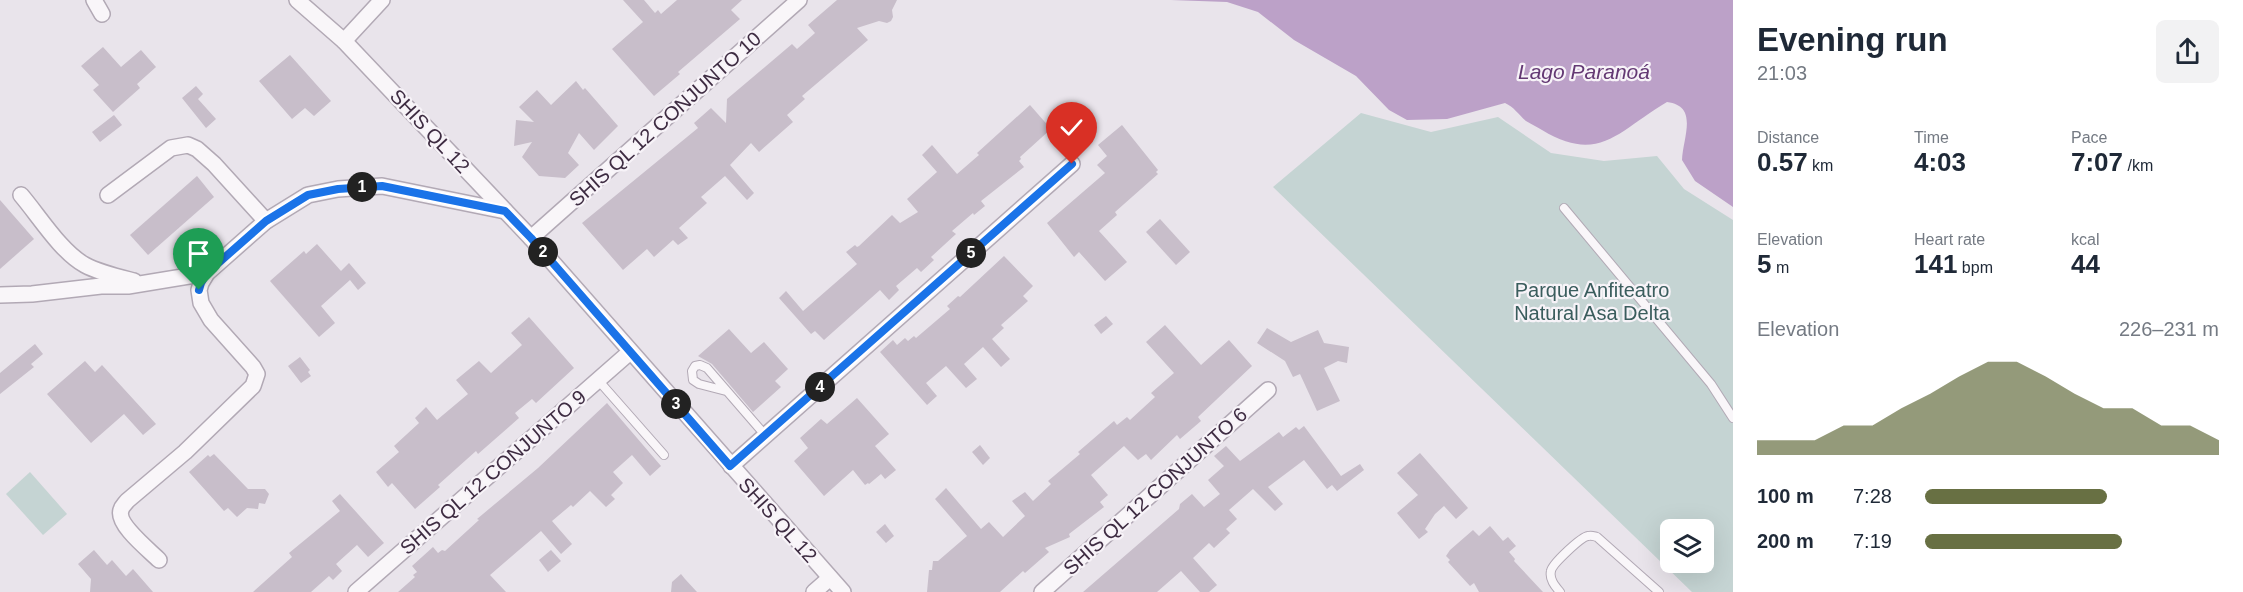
<!DOCTYPE html>
<meta charset="utf-8">
<style>
:root{--surface:#fff;--page:#f2f2f3;--text:#1f2937;--muted:#747a83;--accent:#687043}
body{margin:0;font-family:Arial,sans-serif;background:var(--page);color:var(--text);height:100vh;display:flex;flex-direction:column;font-size:22px;white-space:nowrap}
*{box-sizing:border-box;margin:0}
p{font-size:20px;color:var(--muted)}
.icon{flex:none;width:33px;height:33px;fill:none;stroke:currentColor;stroke-width:2;stroke-linecap:round;stroke-linejoin:round}
.map{position:relative;flex:1;overflow:hidden}
.details{display:flex;flex-direction:column;background:var(--surface);width:510px}
.details>*{flex:none}
.fabs{position:absolute;left:1660px;top:519px;display:grid;gap:12px}
.fabs a{display:grid;place-items:center;width:54px;height:54px;border-radius:9px;background:var(--surface);box-shadow:0 6px 24px #0002;font-size:30px}
.pin{position:absolute;display:grid;place-items:center;width:51px;height:51px;color:#fff;margin:-62px -26px;border-radius:50% 50% 50% 0;rotate:-45deg;box-shadow:0 0 6px #0007}
.pin .icon{rotate:45deg}
.km{position:absolute;width:30px;height:30px;margin:-15px;border-radius:50%;background:#222;color:#fff;font-size:16px;line-height:30px;text-align:center}
.round{display:grid;place-items:center;flex:none;width:63px;height:63px;border-radius:9px;background:var(--page)}
.headline{display:flex;align-items:center;justify-content:space-between;height:102px;padding:0 24px}
h1{font-size:33px;font-weight:600;line-height:45px}
.figures{display:grid;grid-template-columns:repeat(3,1fr);gap:9px;height:102px;padding:6px 24px}
.figures div{display:grid;align-content:center}
.figures b{font-size:26px;font-weight:600}
.figures small{font-size:16px;font-weight:400}
.figures p{font-size:16px}
.chart{height:168px;padding:12px 24px}
.chart p{display:flex;justify-content:space-between}
.chart svg{width:100%;height:108px;margin-top:6px;fill:var(--accent);opacity:.7}
ul{padding:0 24px;list-style:none;font-size:20px}
li{display:grid;grid-template-columns:96px 72px 1fr;align-items:center;height:45px}
li i{height:15px;border-radius:8px;background:var(--accent)}
main{display:flex;flex:1;min-height:0}
.map>svg:first-child{display:block}
</style>
<main>
<div class="map">
<svg width="1733" height="592" viewBox="0 0 1733 592">
<rect width="100%" height="100%" fill="#e9e4eb"/>
<!-- green -->
<g fill="#c5d4d3" fill-rule="evenodd">
<path d="M1361 113 1431 132 1498 117 1551 153 1604 161 1657 156 1684 189 1733 220V592H1692L1273 187ZM1671 530H1704V562H1671Z"/>
<polygon points="30,472 67,514 43,535 6,494"/>
</g>
<!-- water -->
<path fill="#bca1c8" d="M1171 0H1733V207L1695 181 1682 160C1683 137 1699 106 1667 102 1619 130 1600 165 1542 130 1537 127 1531 124 1526 121 1518 114 1514 107 1505 103L1447 119 1407 120 1389 110 1356 76 1294 40 1258 12 1227 2Z"/>
<!-- building -->
<g fill="#c8beca">
<polygon points="623,0 644,0 655,13 658,10 661,14 677,0 742,0 731,10 740,19 678,72 680,74 654,96 612,49 643,22"/>
<polygon points="837,0 897,0 892,10 893,17 891,21 887,23 879,21 857,28 868,40 802,96 805,99 787,115 793,122 759,152 751,143 730,165 754,193 747,200 725,176 701,197 707,203 679,228 688,238 678,245 673,240 654,257 647,249 623,270 582,223 698,128 694,123 711,108 726,123 727,99 792,44 797,49 815,33 808,25"/>
<polygon points="103,47 121,67 141,50 156,67 137,84 140,88 113,112 93,90 99,85 81,66"/>
<polygon points="290,55 331,101 314,116 305,108 292,119 259,81"/>
<polygon points="576,81 583,90 585,88 618,126 594,150 579,133 568,153 579,165 565,178 539,176 522,157 532,142 514,146 516,120 534,122 519,107 537,90 551,105"/>
<polygon points="196,86 203,94 198,99 216,119 206,128 182,98"/>
<polygon points="1030,105 1051,129 1020,157 1021,159 1019,161 1024,167 981,201 985,206 974,215 973,213 952,231 956,234 931,257 934,260 921,272 917,268 896,286 899,290 889,300 880,290 824,340 815,331 811,334 779,298 786,291 803,311 857,264 846,252 855,245 857,247 859,246 892,215 900,223 918,212 907,199 937,172 922,155 932,145 957,174 979,155 977,153"/>
<polygon points="114,115 122,125 100,142 92,132"/>
<polygon points="1122,125 1158,170 1156,172 1158,174 1115,212 1117,215 1099,231 1127,262 1105,281 1079,252 1074,257 1047,223 1105,173 1097,165 1107,156 1098,145"/>
<polygon points="197,176 214,197 148,255 130,235"/>
<polygon points="0,200 34,239 0,269"/>
<polygon points="1160,219 1190,252 1176,265 1146,232"/>
<polygon points="317,244 341,271 349,263 366,283 358,290 350,280 321,306 335,323 319,337 270,281 304,251 306,254"/>
<polygon points="1004,256 1033,286 1023,296 1028,301 1001,325 1004,328 992,339 1010,359 1001,367 983,347 964,364 977,379 966,388 946,366 926,383 937,396 927,405 880,352 893,340 897,345 905,338 908,341 914,336 916,338 950,309 947,306 958,296 960,297"/>
<polygon points="1106,316 1113,324 1101,334 1094,325"/>
<polygon points="529,317 574,368 536,403 532,399 515,413 519,418 478,454 476,451 438,485 440,487 415,509 392,483 388,487 376,472 399,452 394,446 419,423 415,418 426,407 437,420 468,394 456,380 479,361 491,373 522,345 511,333"/>
<polygon points="1165,325 1201,365 1229,340 1252,366 1198,417 1201,421 1180,439 1177,435 1151,460 1146,454 1138,460 1124,446 1091,475 1108,495 1100,502 1104,507 1069,534 1070,537 1045,548 1049,552 1025,573 1023,571 1000,592 927,592 929,570 932,570 933,561 938,561 967,536 935,499 946,488 981,529 989,522 1003,537 1025,516 1012,501 1025,492 1033,501 1051,484 1048,481 1080,454 1078,452 1114,421 1117,425 1127,417 1130,420 1155,397 1151,393 1174,373 1146,342"/>
<polygon points="1267,328 1291,342 1318,330 1324,343 1349,347 1347,363 1338,361 1324,368 1340,401 1317,411 1300,374 1293,377 1285,361 1257,343"/>
<polygon points="729,329 751,353 764,342 788,369 775,381 781,387 753,412 712,364 698,356"/>
<polygon points="35,344 43,354 31,364 34,367 0,394 0,373"/>
<polygon points="300,357 310,370 308,372 311,376 301,383 288,366"/>
<polygon points="85,361 95,372 102,365 156,424 143,435 124,414 91,443 47,394"/>
<polygon points="857,398 889,434 875,446 896,470 885,479 881,474 869,484 868,483 865,485 853,470 824,496 794,461 808,448 800,438 821,419 827,424"/>
<polygon points="607,403 661,466 650,476 632,455 613,472 623,483 611,495 615,499 606,507 590,491 573,507 571,505 552,521 572,544 561,554 541,531 490,575 506,592 398,592 415,577 413,575 417,572 412,566 433,547 438,553 442,550 445,551 479,520 477,519 538,468"/>
<polygon points="1304,426 1341,476 1360,464 1364,470 1337,491 1332,485 1327,489 1304,460 1268,487 1283,504 1275,511 1253,489 1229,510 1237,519 1226,529 1230,533 1214,548 1209,543 1193,558 1217,585 1209,592 1200,592 1181,571 1157,592 1083,592 1179,509 1180,504 1192,494 1204,507 1220,494 1208,480 1224,466 1214,456 1226,446 1240,461 1279,432 1283,437 1296,427 1299,430"/>
<polygon points="980,445 990,458 983,465 972,452"/>
<polygon points="1420,453 1468,508 1456,519 1444,506 1435,514 1425,529 1428,532 1419,539 1397,513 1418,495 1397,473"/>
<polygon points="214,454 248,489 265,489 269,494 265,504 259,503 258,509 247,508 237,517 228,508 224,511 189,472 208,455 210,457"/>
<polygon points="340,494 384,543 368,557 357,545 336,564 342,571 333,580 329,576 311,592 253,592 292,557 289,553 340,511 332,501"/>
<polygon points="885,524 894,536 886,543 876,532"/>
<polygon points="1490,526 1503,541 1508,537 1516,546 1509,552 1515,559 1514,561 1543,592 1479,592 1474,583 1470,586 1448,562 1450,560 1446,556 1450,550 1473,530 1479,536"/>
<polygon points="94,550 107,565 112,560 126,576 133,569 153,592 90,592 91,579 78,564"/>
<polygon points="551,550 561,561 548,572 539,560"/>
<polygon points="681,574 685,579 697,592 671,592 672,582"/>
</g>
<g fill="none" stroke-linecap="round" stroke-linejoin="round">
<defs>
<g id="service">
<polyline points="1564,208 1711,384 1733,418"/>
<polyline points="598,380 664,455"/>
<polyline points="726,391 699,384 693,380 692,371 695,366 700,365 707,368 765,435"/>
<path d="M1560 592C1555 586 1549 579 1551 571 1552 564 1581 537 1588 536 1592 535 1593 536 1597 537L1659 592"/>
</g>
<g id="minor">
<polyline points="94,0 102,14"/>
<polyline points="297,0 344,41 531,238 843,592"/>
<polyline points="344,41 382,0"/>
<path d="M21 195C39 216 61 252 85 265 100 273 118 277 134 281"/>
<polyline points="108,195 171,148 188,145 197,149 214,164 266,221"/>
<polyline points="531,238 799,0"/>
<polyline points="0,295 32,294 101,286 128,286 207,273"/>
<polyline points="731,466 1072,164"/>
<path d="M159 560C149 550 116 524 121 510 122 506 125 504 127 501L185 452 253 386 257 374 253 367 211 320 201 303 199 290 201 283 207 273 266 221 308 195 338 189 382 186 505 211"/>
<polyline points="356,592 630,352"/>
<polyline points="814,592 830,578"/>
<polyline points="1042,592 1268,390"/>
</g>
</defs>
<!-- service casing -->
<use href="#service" stroke="#b2a9b5" stroke-width="10"/>
<!-- minor casing -->
<use href="#minor" stroke="#b2a9b5" stroke-width="18"/>
<!-- service -->
<use href="#service" stroke="#f9f6f9" stroke-width="8"/>
<!-- minor -->
<use href="#minor" stroke="#f9f6f9" stroke-width="15"/>
</g>
<g fill="none" stroke-linecap="round" stroke-linejoin="round">
<defs>
<polyline id="route" points="199,290 201,283 207,273 266,221 308,195 338,189 382,186 505,211 531,238 730,466 1072,164"/>
</defs>
<!-- route casing -->
<use href="#route" stroke="#fff" stroke-width="12"/>
<!-- route -->
<use href="#route" stroke="#1a73e8" stroke-width="8"/>
</g>
<g text-anchor="middle" dominant-baseline="central" stroke-width="4.5" stroke-linejoin="round" paint-order="stroke">
<!-- street labels -->
<g font-size="20" fill="#3e2c42" stroke="#f7f3f8">
<text transform="translate(665 119) rotate(-42)">SHIS QL 12 CONJUNTO 10</text>
<text transform="translate(430 131) rotate(47)">SHIS QL 12</text>
<text transform="translate(493 472) rotate(-41)">SHIS QL 12 CONJUNTO 9</text>
<text transform="translate(1155 491) rotate(-42)">SHIS QL 12 CONJUNTO 6</text>
<text transform="translate(778 520) rotate(48)">SHIS QL 12</text>
</g>
<!-- park labels -->
<g font-size="20" fill="#3a5d5d" stroke="#f7f3f8">
<text x="1592" y="290">Parque Anfiteatro<tspan x="1592" dy="23">Natural Asa Delta</tspan></text>
</g>
<!-- water labels -->
<g font-size="21" font-style="italic" fill="#643974" stroke="#f7f3f8">
<text x="1584" y="71">Lago Paranoá</text>
</g>
</g>
</svg>
<div class="fabs">
<a><svg class="icon" aria-label="layers" viewBox="0 0 24 24"><path d="M12 4l9 5-9 5-9-5zM3 14l9 5 9-5"/></svg></a>
</div>
<div class="pin" style="left:199px;top:290px;background:#1e9e55"><svg class="icon" aria-label="arrive" viewBox="0 0 24 24"><path d="M6 21V4h12l-3 4 3 4H6"/></svg></div>
<div class="pin" style="left:1072px;top:164px;background:#d93025"><svg class="icon" aria-label="check" viewBox="0 0 24 24"><path d="M5 12l5 5 9-10"/></svg></div>
<b class="km" style="left:362px;top:187px">1</b>
<b class="km" style="left:543px;top:252px">2</b>
<b class="km" style="left:676px;top:404px">3</b>
<b class="km" style="left:820px;top:387px">4</b>
<b class="km" style="left:971px;top:253px">5</b>
</div>
<section class="details">
<div class="headline"><div><h1>Evening run</h1><p>21:03</p></div><a class="round"><svg class="icon" aria-label="share" viewBox="0 0 24 24"><path d="M12 15V3M7 8l5-5 5 5M5 13v7h14v-7"/></svg></a></div>
<div class="figures">
<div><p>Distance</p><b>0.57<small> km</small></b></div>
<div><p>Time</p><b>4:03</b></div>
<div><p>Pace</p><b>7:07<small> /km</small></b></div>
</div>
<div class="figures">
<div><p>Elevation</p><b>5<small> m</small></b></div>
<div><p>Heart rate</p><b>141<small> bpm</small></b></div>
<div><p>kcal</p><b>44</b></div>
</div>
<div class="chart"><p><span>Elevation</span>226–231 m</p>
<svg viewBox="0 0 160 44" preserveAspectRatio="none"><path d="M0 44V38L10 38L20 38L30 32L40 32L50 25L60 19L70 12L80 6L90 6L100 12L110 19L120 25L130 25L140 32L150 32L160 38V44z"/></svg>
</div>
<ul>
<li><b>100 m</b>7:28<i style="width:62%"></i></li>
<li><b>200 m</b>7:19<i style="width:67%"></i></li>
</ul>
</section>
</main>
